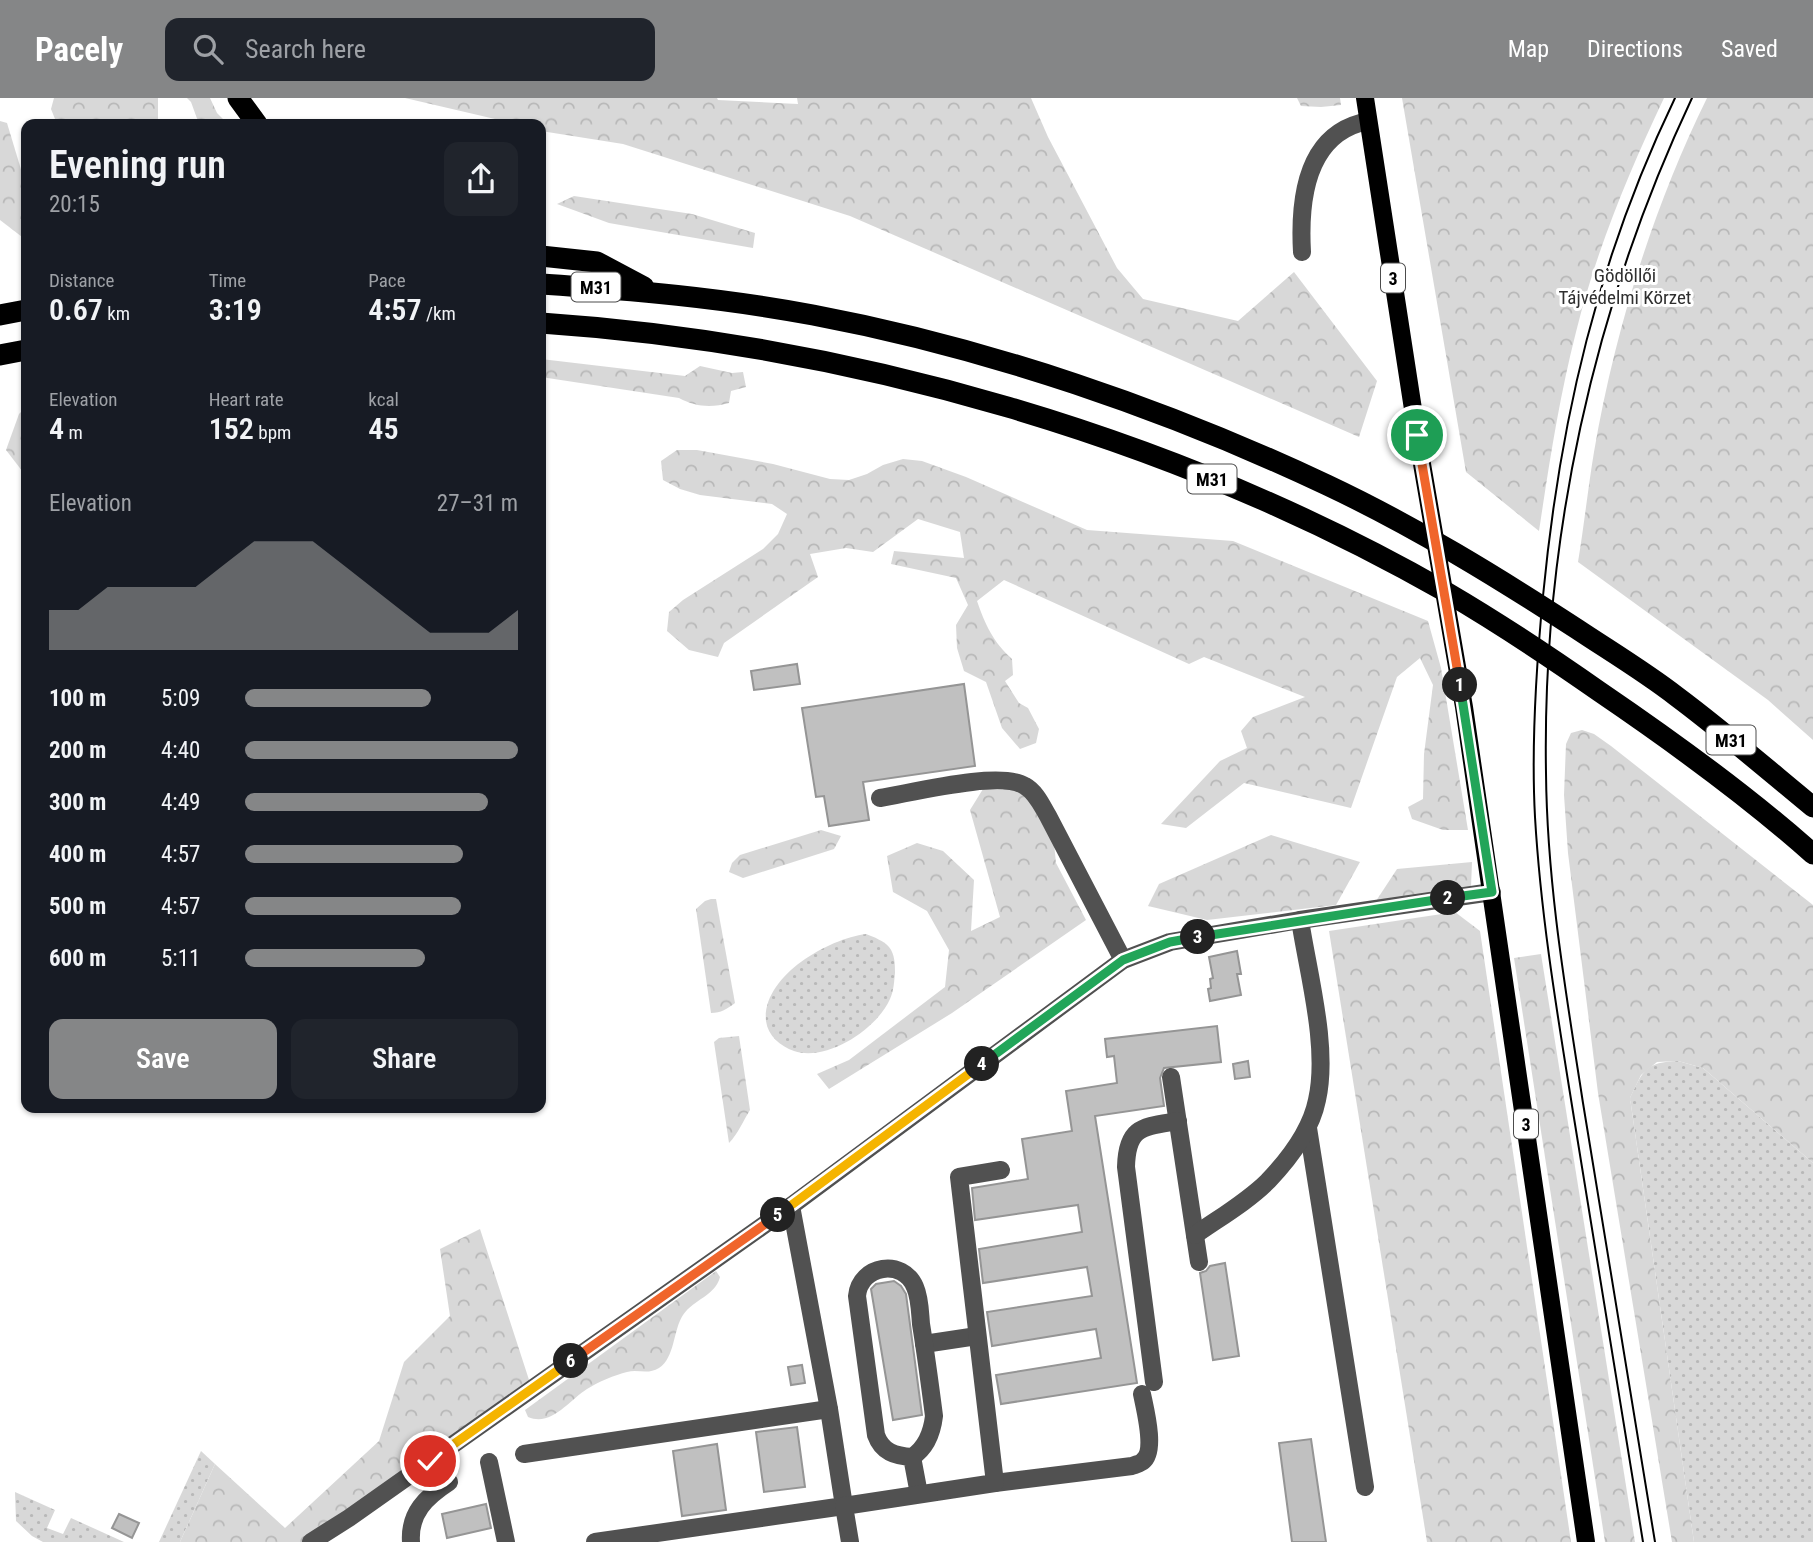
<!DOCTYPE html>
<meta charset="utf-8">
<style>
:root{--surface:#171b24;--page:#20242c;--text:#f1f3f6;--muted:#9ea1a6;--accent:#858687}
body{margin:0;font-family:"Roboto Condensed",sans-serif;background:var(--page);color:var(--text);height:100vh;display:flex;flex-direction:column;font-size:26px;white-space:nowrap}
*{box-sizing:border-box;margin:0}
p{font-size:23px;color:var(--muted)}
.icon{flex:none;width:38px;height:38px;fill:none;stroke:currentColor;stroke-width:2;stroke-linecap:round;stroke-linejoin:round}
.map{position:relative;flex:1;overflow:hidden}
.side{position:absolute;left:21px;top:21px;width:525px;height:994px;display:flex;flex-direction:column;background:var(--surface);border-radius:14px;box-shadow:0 2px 5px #0004}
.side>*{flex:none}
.pin{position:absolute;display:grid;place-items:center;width:60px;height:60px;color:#fff;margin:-30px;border:4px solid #fff;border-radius:50%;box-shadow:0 2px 7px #0007}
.km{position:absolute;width:35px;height:35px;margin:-18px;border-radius:50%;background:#222;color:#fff;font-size:19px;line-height:35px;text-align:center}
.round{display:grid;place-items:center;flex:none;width:74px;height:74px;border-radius:14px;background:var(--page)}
.head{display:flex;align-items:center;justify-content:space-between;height:119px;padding:0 28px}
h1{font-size:38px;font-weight:600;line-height:52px}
.stats{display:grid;grid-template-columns:repeat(3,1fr);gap:10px;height:119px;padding:7px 28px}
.stats div{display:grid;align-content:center}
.stats b{font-size:30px;font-weight:600}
.stats small{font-size:19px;font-weight:400}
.stats p{font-size:19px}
.chart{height:196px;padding:14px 28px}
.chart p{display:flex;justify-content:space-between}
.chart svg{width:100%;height:126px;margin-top:7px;fill:var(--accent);opacity:.7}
.action{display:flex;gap:14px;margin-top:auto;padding:14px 28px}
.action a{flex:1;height:80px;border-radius:14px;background:var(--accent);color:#fff;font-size:28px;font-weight:600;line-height:80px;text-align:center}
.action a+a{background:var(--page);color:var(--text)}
ul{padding:0 28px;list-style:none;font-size:23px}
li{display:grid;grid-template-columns:112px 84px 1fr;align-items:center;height:52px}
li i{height:18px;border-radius:9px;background:var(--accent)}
header{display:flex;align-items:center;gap:42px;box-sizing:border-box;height:98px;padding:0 35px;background:var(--accent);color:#fff}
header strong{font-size:33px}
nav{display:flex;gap:38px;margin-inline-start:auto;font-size:24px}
.search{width:490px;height:63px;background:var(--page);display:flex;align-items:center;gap:18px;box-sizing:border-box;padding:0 24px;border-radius:14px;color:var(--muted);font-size:26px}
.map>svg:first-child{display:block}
</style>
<header>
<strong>Pacely</strong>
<div class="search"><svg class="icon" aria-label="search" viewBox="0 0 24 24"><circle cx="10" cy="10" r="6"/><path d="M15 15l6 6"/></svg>Search here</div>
<nav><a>Map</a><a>Directions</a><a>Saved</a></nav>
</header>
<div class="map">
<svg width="1813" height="1444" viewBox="0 0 1813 1444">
<defs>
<pattern id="green-dots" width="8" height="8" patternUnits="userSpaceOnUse" patternTransform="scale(1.75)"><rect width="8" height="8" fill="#d8d8d8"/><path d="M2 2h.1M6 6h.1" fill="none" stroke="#b8b8b8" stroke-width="1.8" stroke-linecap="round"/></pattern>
<pattern id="forest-crowns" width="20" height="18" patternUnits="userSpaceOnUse" patternTransform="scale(1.75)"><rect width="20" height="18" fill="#d8d8d8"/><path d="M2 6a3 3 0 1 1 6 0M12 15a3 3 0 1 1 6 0" fill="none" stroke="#b8b8b8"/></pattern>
</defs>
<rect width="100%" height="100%" fill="#fff"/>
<!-- green -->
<g fill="url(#green-dots)">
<path d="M866 836C874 839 884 843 889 849 895 856 895 867 895 875 894 884 894 892 890 901 877 931 827 964 794 953 780 948 768 938 766 923 762 879 827 841 866 836Z"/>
<path d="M1678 963 1703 970 1813 1065V1444H1694L1630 1000C1643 972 1646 964 1678 963Z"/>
<polygon points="201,1353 215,1366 180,1444 159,1444"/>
<polygon points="15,1394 55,1412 47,1430 63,1436 71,1420 124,1444 43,1444 32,1438 16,1423"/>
</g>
<!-- forest -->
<g fill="url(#forest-crowns)">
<polygon points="54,0 158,0 158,26 57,26 51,11"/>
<polygon points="187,0 210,0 217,15 228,26 199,26 191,4"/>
<polygon points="405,0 717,0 718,2 798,6 797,0 1031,0 1048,39 1117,170 1143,201 1238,223 1294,174 1377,283 1359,339 850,118 623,46 541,33 541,26 516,26"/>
<polygon points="1297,0 1340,0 1341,7 1321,9 1301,8"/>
<path d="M1402 0H1664C1628 76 1596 153 1576 234 1559 300 1549 367 1539 433L1466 374Z"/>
<path d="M1707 0H1813V642L1768 602 1578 464C1584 428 1588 390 1594 354 1615 232 1653 110 1707 0Z"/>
<polygon points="0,23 7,25 26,88 26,142 0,122"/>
<polygon points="574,98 692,116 755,135 753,150 609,125 557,106"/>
<path d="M541 261 685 278 700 268 732 275 743 274 746 289 731 293 729 305C711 310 696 309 679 300L541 279Z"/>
<polygon points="26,309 26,378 6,352 19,316"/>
<path d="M677 352H697L773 366 830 381 849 382 867 376 883 367 903 361 922 363 966 379 1087 432 1233 443 1428 523 1441 570 1468 732H1443L1412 721 1408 709 1423 701 1424 656 1433 587 1420 560 1397 579 1351 710 1244 685 1186 730 1161 726 1220 663 1247 650 1241 633 1253 619 1305 599 1204 559 1189 566 1004 482 977 503C985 526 993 544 1012 561L1013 577 1005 583 1019 605 1028 610 1039 631 1036 645 1020 651 1002 630 986 584 964 573 957 550 956 527 968 507 956 480 891 466 894 453 964 460 960 434 918 421 873 454 846 450 810 456 818 479 724 545 718 559 689 552 667 533 669 514 683 502 763 451 778 436 787 416 772 406 700 397 680 391 663 382 661 363Z"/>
<polygon points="1582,632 1594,636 1611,648 1813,807 1813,1065 1703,970 1678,963 1657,964 1641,977 1630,1000 1694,1444 1672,1444 1598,995 1568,755 1564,697 1566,646 1571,635"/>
<polygon points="1009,684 1034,701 1053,736 1056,765 1086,822 952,915 829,991 817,976 849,962 945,889 949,852 927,813 893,794 887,758 917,745 943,753 974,782 971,833 1000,819 970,712 983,691 1003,692"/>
<polygon points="821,732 841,738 834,751 743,780 729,774 732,765 740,757"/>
<polygon points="1271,737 1360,764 1336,807 1207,822 1148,808 1159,786"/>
<polygon points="1472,764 1471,789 1376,803 1397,771"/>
<path d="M711 801H716L735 905C727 911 721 915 711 915L696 811 705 803Z"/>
<polygon points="1455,814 1480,833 1571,1444 1427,1444 1329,833"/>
<polygon points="1541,856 1635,1444 1605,1444 1514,860"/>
<path d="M739 938 750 1012C743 1023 738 1036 729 1045L714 944 719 940Z"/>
<polygon points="480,1131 531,1288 302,1444 180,1444 215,1366 285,1430 379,1343 404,1264 450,1218 440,1151"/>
<path d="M716 1173 720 1179C715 1198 694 1201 683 1217 673 1232 675 1260 659 1270 648 1277 638 1271 627 1274 615 1277 598 1284 587 1291 569 1302 552 1329 528 1319L525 1312Z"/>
</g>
<!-- building -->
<g fill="#c0c0c0" stroke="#959595" stroke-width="2">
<polygon points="797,566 800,586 754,592 751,573"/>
<polygon points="964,586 975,668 863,684 869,722 829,728 824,698 816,699 802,610"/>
<polygon points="1237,853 1241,876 1237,876 1241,897 1210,903 1208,891 1211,890 1210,881 1213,880 1209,859"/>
<polygon points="1217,928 1221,964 1164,970 1160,980 1164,1008 1095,1018 1137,1285 1001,1306 996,1277 1101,1260 1096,1231 992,1248 987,1214 1092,1198 1087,1169 983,1185 979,1151 1082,1134 1078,1107 975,1122 972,1090 1028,1081 1022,1041 1072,1033 1066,993 1117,985 1114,958 1107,959 1105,941"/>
<polygon points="1248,963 1250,979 1235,981 1233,966"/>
<polygon points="1225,1165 1239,1258 1213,1262 1200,1175 1206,1173 1210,1168"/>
<polygon points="894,1183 901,1188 906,1196 922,1317 893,1322 871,1191 876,1186"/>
<polygon points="802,1267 805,1285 791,1287 788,1269"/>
<polygon points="797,1329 805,1389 764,1394 756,1334"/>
<polygon points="1311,1341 1326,1444 1292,1444 1279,1345"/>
<polygon points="717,1346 726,1412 682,1418 673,1353"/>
<polygon points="486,1406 491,1430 447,1440 442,1416"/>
<polygon points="119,1416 139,1425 132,1440 112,1430"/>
</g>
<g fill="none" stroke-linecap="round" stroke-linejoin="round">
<!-- minor -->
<g stroke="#515151" stroke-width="18">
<path d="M1302 154C1299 101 1306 35 1368 23"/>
<path d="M880 700C911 695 1001 672 1025 688 1036 694 1042 708 1048 718L1123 862"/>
<polyline points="1171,979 1199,1164"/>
<polyline points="1308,1030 1365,1389"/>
<path d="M1195 1137C1219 1120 1247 1104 1268 1083 1289 1061 1311 1032 1317 1002 1329 949 1308 875 1300 822"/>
<polyline points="924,1246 977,1238"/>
<path d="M1154 1284 1126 1069C1127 1028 1143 1029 1178 1023"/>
<polyline points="524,1356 829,1311"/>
<path d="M912 1359C926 1350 932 1335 934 1318 930 1287 926 1257 921 1226 920 1215 920 1200 915 1189 903 1160 860 1167 857 1198L876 1337C882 1354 895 1358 912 1359L919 1396"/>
<polyline points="489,1364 506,1444"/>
<path d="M995 1385 1132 1368C1136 1366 1140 1366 1143 1363 1156 1353 1145 1311 1142 1296"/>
<polyline points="311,1444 349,1420 791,1108 1123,862 1170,844 1300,822 1492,794"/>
<path d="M411 1444C409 1415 426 1399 449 1384"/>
<polyline points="595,1444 844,1408 829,1311 791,1108"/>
<polyline points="850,1444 844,1408 995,1385 959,1079 1001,1072"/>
</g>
<!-- major -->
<polyline stroke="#000" stroke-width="18" points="1365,0 1417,337 1464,609 1586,1444"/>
<!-- highway -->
<g stroke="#000" stroke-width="21">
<polyline points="238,0 257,26"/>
<polyline points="541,158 597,164 644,189"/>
<path d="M541 186C632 192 723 200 813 217 988 250 1166 311 1327 387 1414 428 1497 479 1577 531 1610 553 1645 574 1676 598 1723 633 1768 672 1813 709"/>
<polyline points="0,217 26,212"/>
<path d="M541 225C852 246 1175 339 1446 494 1499 525 1550 559 1600 594 1672 643 1748 698 1813 756"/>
<polyline points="0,257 26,252"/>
</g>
<!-- tram -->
<g stroke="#000" stroke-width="2">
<path d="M1643 1444C1620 1303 1596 1162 1574 1020 1558 920 1541 821 1535 719 1531 646 1536 571 1543 498 1560 321 1598 160 1675 0"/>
<path d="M1655 1444C1631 1298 1606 1152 1583 1005 1566 895 1547 786 1546 675 1542 443 1593 210 1692 0"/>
</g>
</g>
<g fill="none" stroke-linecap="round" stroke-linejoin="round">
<defs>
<polyline id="split-1" points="1417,337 1460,587"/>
<polyline id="split-2" points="1448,800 1492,794 1460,587"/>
<polyline id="split-3" points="1198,839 1448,800"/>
<polyline id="split-4" points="982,966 1123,862 1170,844 1198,839"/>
<polyline id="split-5" points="778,1117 982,966"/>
<polyline id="split-6" points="571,1263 778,1117"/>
<polyline id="split-7" points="430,1363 571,1263"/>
</defs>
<!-- split-1 casing -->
<use href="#split-1" stroke="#fff" stroke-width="14"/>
<!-- split-2 casing -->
<use href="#split-2" stroke="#fff" stroke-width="14"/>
<!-- split-3 casing -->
<use href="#split-3" stroke="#fff" stroke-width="14"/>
<!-- split-4 casing -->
<use href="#split-4" stroke="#fff" stroke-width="14"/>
<!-- split-5 casing -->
<use href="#split-5" stroke="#fff" stroke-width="14"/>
<!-- split-6 casing -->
<use href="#split-6" stroke="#fff" stroke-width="14"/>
<!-- split-7 casing -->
<use href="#split-7" stroke="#fff" stroke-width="14"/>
<!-- split-1 -->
<use href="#split-1" stroke="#f0652b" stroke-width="9"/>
<!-- split-2 -->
<use href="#split-2" stroke="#22a559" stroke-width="9"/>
<!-- split-3 -->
<use href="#split-3" stroke="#22a559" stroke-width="9"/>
<!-- split-4 -->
<use href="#split-4" stroke="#22a559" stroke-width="9"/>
<!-- split-5 -->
<use href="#split-5" stroke="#f5b400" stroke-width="9"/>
<!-- split-6 -->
<use href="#split-6" stroke="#f0652b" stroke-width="9"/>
<!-- split-7 -->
<use href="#split-7" stroke="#f5b400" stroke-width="9"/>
</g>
<g text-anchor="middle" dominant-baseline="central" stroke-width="6" stroke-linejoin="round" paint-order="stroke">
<!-- shield labels -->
<g fill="#fff" stroke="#4c4c4c" stroke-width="2">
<rect x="1381" y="165.5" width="24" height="29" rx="5"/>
<rect x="571.5" y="174.5" width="49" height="29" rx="5"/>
<rect x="1187.5" y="366.5" width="49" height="29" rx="5"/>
<rect x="1706.5" y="627.5" width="49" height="29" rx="5"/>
<rect x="1514" y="1011.5" width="24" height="29" rx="5"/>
</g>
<g font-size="18" font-weight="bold" fill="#000">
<text x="1393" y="180">3</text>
<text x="596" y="189">M31</text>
<text x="1212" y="381">M31</text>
<text x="1731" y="642">M31</text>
<text x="1526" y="1026">3</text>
</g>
<!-- park labels -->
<g font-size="19" fill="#2f2f2f" stroke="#fff">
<text x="1625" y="177">Gödöllői<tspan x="1625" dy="22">Tájvédelmi Körzet</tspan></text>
</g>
</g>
</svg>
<div class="pin" style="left:1417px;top:337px;background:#1e9e55"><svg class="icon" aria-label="arrive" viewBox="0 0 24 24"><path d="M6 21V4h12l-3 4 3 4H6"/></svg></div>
<div class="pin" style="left:430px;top:1363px;background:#d93025"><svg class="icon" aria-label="check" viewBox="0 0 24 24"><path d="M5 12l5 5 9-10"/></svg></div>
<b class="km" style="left:1460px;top:587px">1</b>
<b class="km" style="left:1448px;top:800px">2</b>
<b class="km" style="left:1198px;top:839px">3</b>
<b class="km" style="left:982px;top:966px">4</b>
<b class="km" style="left:778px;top:1117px">5</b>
<b class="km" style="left:571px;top:1263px">6</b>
<section class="side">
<div class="head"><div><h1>Evening run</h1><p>20:15</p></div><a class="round"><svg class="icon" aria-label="share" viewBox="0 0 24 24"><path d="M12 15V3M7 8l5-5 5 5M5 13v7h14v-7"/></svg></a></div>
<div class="stats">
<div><p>Distance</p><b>0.67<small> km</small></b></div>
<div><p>Time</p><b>3:19</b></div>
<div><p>Pace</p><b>4:57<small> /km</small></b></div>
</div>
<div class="stats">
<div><p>Elevation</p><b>4<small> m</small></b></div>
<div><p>Heart rate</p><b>152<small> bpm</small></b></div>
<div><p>kcal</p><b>45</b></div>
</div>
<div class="chart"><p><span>Elevation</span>27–31 m</p>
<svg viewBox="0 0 160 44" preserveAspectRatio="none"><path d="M0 44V30L10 30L20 22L30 22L40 22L50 22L60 14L70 6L80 6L90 6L100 14L110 22L120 30L130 38L140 38L150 38L160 30V44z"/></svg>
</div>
<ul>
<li><b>100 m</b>5:09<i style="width:68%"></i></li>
<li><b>200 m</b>4:40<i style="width:100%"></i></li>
<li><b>300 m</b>4:49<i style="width:89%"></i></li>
<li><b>400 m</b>4:57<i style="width:80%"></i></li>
<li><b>500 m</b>4:57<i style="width:79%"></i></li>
<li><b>600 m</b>5:11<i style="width:66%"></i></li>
</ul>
<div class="action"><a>Save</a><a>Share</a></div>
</section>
</div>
